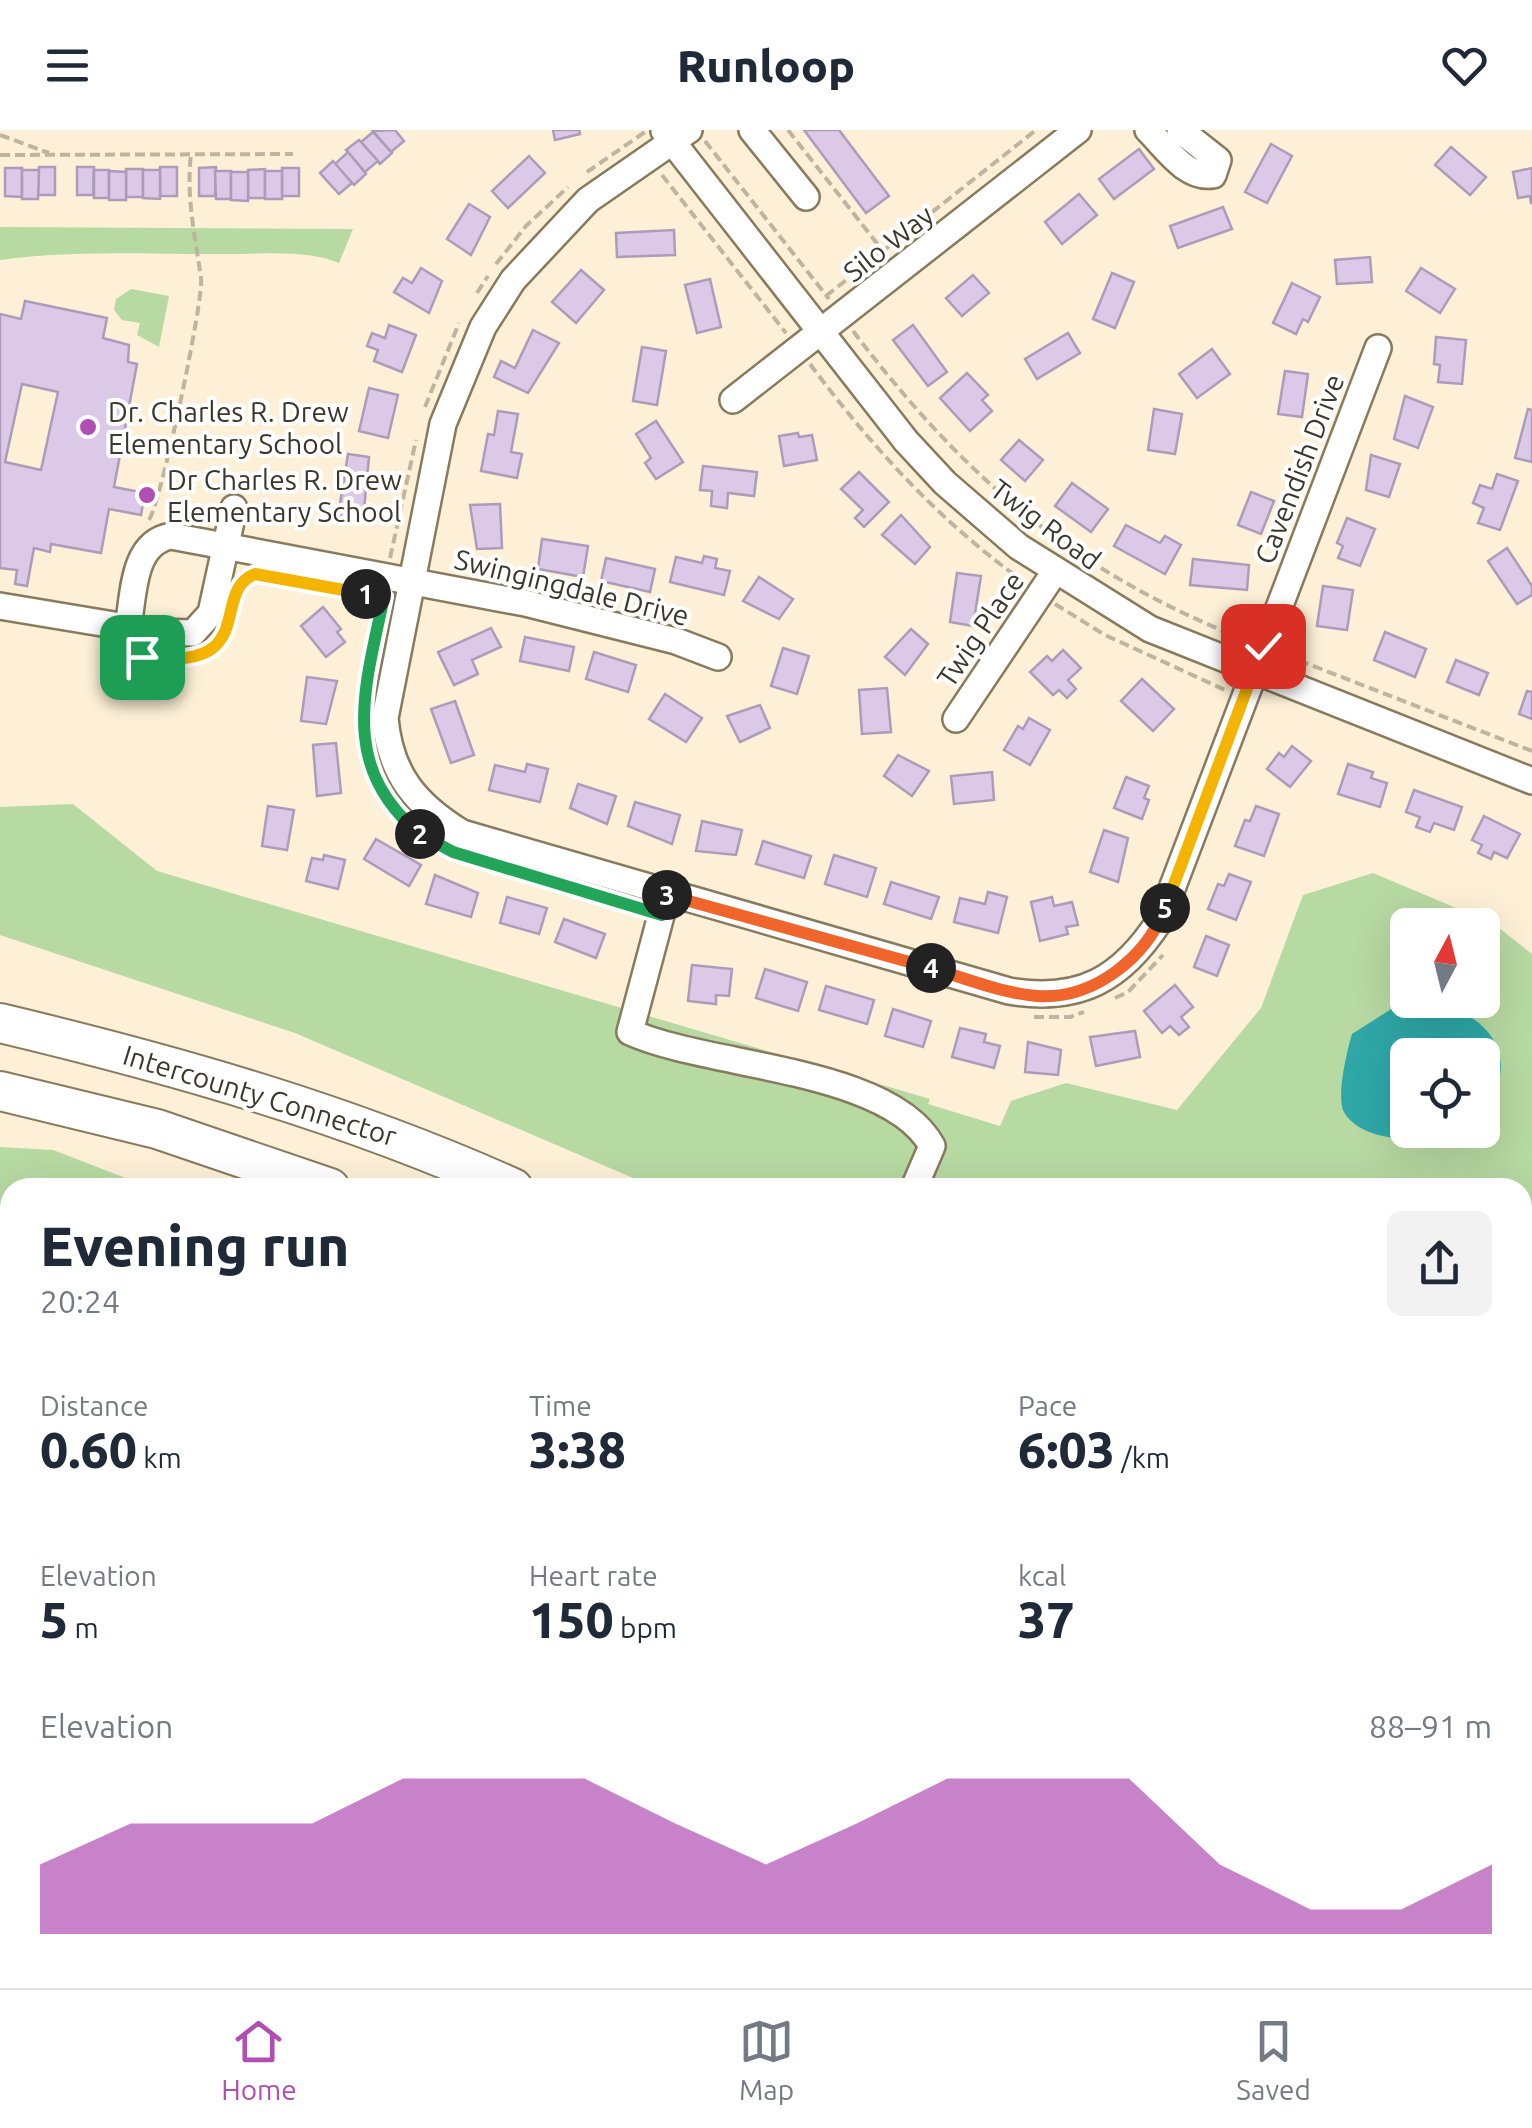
<!DOCTYPE html>
<meta charset="utf-8">
<style>
:root{--surface:#fff;--page:#f2f2f3;--text:#1f2937;--muted:#747a83;--line:#e0e1e3;--accent:#b14eb4}
body{margin:0;font-family:Ubuntu,sans-serif;background:var(--page);color:var(--text);height:100vh;display:flex;flex-direction:column;font-size:38px;white-space:nowrap}
*{box-sizing:border-box;margin:0}
p{font-size:32px;color:var(--muted)}
.icon{flex:none;width:55px;height:55px;fill:none;stroke:currentColor;stroke-width:2;stroke-linecap:round;stroke-linejoin:round}
.map{position:relative;flex:1;overflow:hidden}
.panel{position:absolute;left:0px;top:1048px;width:1532px;height:812px;display:flex;flex-direction:column;background:var(--surface);border-radius:30px 30px 0 0;box-shadow:0 10px 40px #0002}
.panel>*{flex:none}
.needle{width:65px;rotate:7deg}
.fabs{position:absolute;left:1390px;top:778px;display:grid;gap:20px}
.fabs a{display:grid;place-items:center;width:110px;height:110px;border-radius:15px;background:var(--surface);box-shadow:0 10px 40px #0002;font-size:50px}
.pin{position:absolute;display:grid;place-items:center;width:85px;height:85px;color:#fff;margin:-42px;border-radius:20px;box-shadow:0 5px 15px #0006}
.km{position:absolute;width:50px;height:50px;margin:-25px;border-radius:50%;background:#222;color:#fff;font-size:28px;line-height:50px;text-align:center}
.round{display:grid;place-items:center;flex:none;width:105px;height:105px;border-radius:15px;background:var(--page)}
.head{display:flex;align-items:center;justify-content:space-between;height:170px;padding:0 40px}
h1{font-size:55px;font-weight:800;line-height:75px}
.metrics{display:grid;grid-template-columns:repeat(3,1fr);gap:15px;height:170px;padding:10px 40px}
.metrics div{display:grid;align-content:center}
.metrics b{font-size:50px;font-weight:800}
.metrics small{font-size:28px;font-weight:400}
.metrics p{font-size:28px}
.chart{height:280px;padding:20px 40px}
.chart p{display:flex;justify-content:space-between}
.chart svg{width:100%;height:180px;margin-top:10px;fill:var(--accent);opacity:.7}
header{display:flex;justify-content:space-between;align-items:center;height:130px;padding:0 40px;background:var(--surface);font-size:45px;font-weight:800}
.tabs{display:flex;justify-content:space-around;align-items:center;height:140px;border-top:2px solid var(--line);background:var(--surface);font-size:28px;color:var(--muted)}
.tabs a{display:grid;justify-items:center;gap:5px}
.tabs .selected{color:var(--accent)}
.map>svg:first-child{display:block}
</style>
<header><svg class="icon" aria-label="menu" viewBox="0 0 24 24"><path d="M4 6h16M4 12h16M4 18h16"/></svg>Runloop<svg class="icon" aria-label="heart" viewBox="0 0 24 24"><path d="M12 20l-8-8c-3-5 5-10 8-4 3-6 11-1 8 4z"/></svg></header>
<div class="map">
<svg width="1532" height="1858" viewBox="0 0 1532 1858">
<rect width="100%" height="100%" fill="#fdf0d7"/>
<!-- green -->
<g fill="#b7d9a2" fill-rule="evenodd">
<path d="M0 97 353 99 339 133C303 118 256 125 217 124 144 124 72 120 0 130Z"/>
<polygon points="131,159 169,166 159,217 137,205 140,193 122,190 114,180 116,169"/>
<path d="M73 674 157 741 930 969 928 974 1000 996 1011 971 1066 953 1177 980 1261 878 1303 765 1373 743 1494 794 1532 824V1602L1522 1595V1058L654 1057 295 903 0 805V677ZM1408 795H1482V870H1408ZM1408 925H1482V1000H1408Z"/>
<polygon points="0,1017 53,1020 149,1057 10,1058 10,1850 1522,1850 1523,1812 1532,1819 1532,1858 0,1858"/>
</g>
<!-- water -->
<path fill="#2fa7a7" d="M1404 804 1407 807 1408 870C1471 870 1532 917 1483 981L1482 925H1408V1000H1455C1429 1015 1361 1013 1344 982 1336 968 1347 920 1352 904L1407 869C1407 851 1399 817 1404 804Z"/>
<g fill="none" stroke-linecap="round" stroke-linejoin="round">
<!-- stream -->
<polyline stroke="#2fa7a7" stroke-width="5" points="1522,1239 1532,1250"/>
</g>
<!-- building -->
<g fill="#dbc9e7" stroke="#ad9cb9" stroke-width="2.5" fill-rule="evenodd">
<polygon points="395,0 404,11 391,22 373,1"/>
<polygon points="553,0 579,0 580,4 555,10"/>
<polygon points="804,0 839,0 889,66 866,83"/>
<polygon points="373,2 392,23 380,34 361,12"/>
<polygon points="359,10 378,31 365,42 346,20"/>
<polygon points="1271,14 1292,26 1267,73 1245,62"/>
<polygon points="1451,17 1486,47 1470,65 1435,35"/>
<polygon points="1139,19 1154,39 1114,69 1099,49"/>
<polygon points="348,22 366,44 354,55 335,34"/>
<polygon points="529,26 545,43 508,78 492,61"/>
<polygon points="333,31 352,53 339,64 320,43"/>
<polygon points="39,37 55,37 55,65 38,65"/>
<polygon points="77,37 94,37 93,65 77,65"/>
<rect x="160" y="37" width="17" height="29"/>
<polygon points="216,37 215,66 199,66 199,38"/>
<polygon points="5,38 22,38 22,67 5,66"/>
<rect x="282" y="38" width="17" height="28"/>
<polygon points="1532,38 1532,73 1531,73 1530,66 1518,68 1513,42"/>
<rect x="126" y="39" width="17" height="28"/>
<polygon points="265,39 265,68 248,68 248,40"/>
<polygon points="22,40 39,40 38,69 22,69"/>
<rect x="94" y="40" width="15" height="28"/>
<polygon points="143,40 160,40 160,69 143,68"/>
<polygon points="109,41 126,42 126,70 109,70"/>
<polygon points="215,41 231,41 231,69 216,69"/>
<rect x="265" y="41" width="17" height="28"/>
<polygon points="231,42 248,42 248,71 231,70"/>
<polygon points="1079,64 1097,85 1062,114 1045,92"/>
<polygon points="469,74 490,87 471,125 447,109"/>
<polygon points="1223,77 1232,99 1178,118 1170,96"/>
<polygon points="674,100 675,125 617,127 616,103"/>
<polygon points="1370,127 1372,152 1337,154 1335,130"/>
<polygon points="421,138 442,151 429,183 394,162 403,148 412,153"/>
<polygon points="1421,138 1455,159 1440,183 1406,161"/>
<polygon points="581,140 604,160 576,193 552,172"/>
<polygon points="1112,143 1134,152 1115,198 1093,189"/>
<polygon points="973,145 989,163 962,186 946,168"/>
<polygon points="710,149 721,197 697,203 685,155"/>
<polygon points="1292,153 1320,167 1308,192 1303,189 1296,204 1273,193"/>
<path d="M25 171 107 188 103 208 129 215 128 232 137 234 114 357 145 363 141 385 109 379 101 423 51 414 50 422 34 418 27 456 15 454 17 440 0 438V184L21 189ZM22 254 58 262 41 340 5 332Z"/>
<polygon points="389,195 416,205 402,242 374,231 378,220 367,216 372,203 385,208"/>
<polygon points="913,195 947,242 928,256 893,210"/>
<polygon points="533,200 559,213 528,263 494,247 501,231 515,238"/>
<polygon points="1068,203 1080,223 1037,249 1025,229"/>
<polygon points="1436,207 1466,210 1462,254 1438,252 1440,235 1434,234"/>
<polygon points="642,217 666,221 657,275 633,271"/>
<polygon points="1212,219 1230,244 1197,268 1179,244"/>
<polygon points="1285,241 1308,244 1302,287 1278,284"/>
<polygon points="967,243 988,265 982,270 992,281 970,301 940,268"/>
<polygon points="369,258 398,265 388,308 359,301"/>
<polygon points="1405,266 1433,277 1418,318 1394,309"/>
<polygon points="1154,279 1182,284 1175,324 1148,320"/>
<polygon points="1528,279 1532,280 1532,332 1515,328"/>
<polygon points="498,281 518,284 511,322 522,324 517,348 481,341 488,304 494,305"/>
<polygon points="656,291 683,332 656,349 645,333 651,328 636,304"/>
<polygon points="798,303 799,307 812,305 817,330 784,336 779,306"/>
<polygon points="1019,310 1043,330 1025,351 1001,330"/>
<polygon points="348,324 369,327 363,390 338,386"/>
<polygon points="1371,325 1400,334 1389,367 1366,360"/>
<polygon points="703,336 757,342 754,366 728,363 727,378 711,376 712,361 700,360"/>
<polygon points="859,342 889,372 864,397 855,388 863,380 841,359"/>
<polygon points="1497,344 1518,351 1500,400 1478,393 1484,378 1473,373 1480,355 1492,359"/>
<polygon points="1072,353 1108,379 1091,402 1055,376"/>
<polygon points="1251,362 1274,371 1261,404 1238,395"/>
<polygon points="500,374 502,418 477,419 470,375"/>
<polygon points="901,385 930,417 915,434 882,405"/>
<polygon points="1347,388 1375,399 1360,436 1338,428 1343,416 1337,413"/>
<polygon points="1126,395 1160,413 1165,406 1181,415 1165,444 1114,416"/>
<polygon points="542,409 588,416 583,447 538,439"/>
<polygon points="1507,418 1532,456 1532,465 1517,474 1488,431"/>
<polygon points="704,426 717,429 715,438 730,441 724,465 670,452 676,427 702,433"/>
<polygon points="606,428 655,439 650,462 601,451"/>
<polygon points="1193,429 1249,435 1247,460 1190,455"/>
<polygon points="957,443 981,446 973,496 950,492"/>
<polygon points="759,447 793,469 779,489 743,471"/>
<polygon points="1323,456 1353,460 1347,500 1317,496"/>
<polygon points="323,477 341,499 337,502 345,512 326,527 301,496"/>
<polygon points="491,498 501,517 472,530 478,544 454,555 438,522"/>
<polygon points="911,499 928,514 905,545 885,527"/>
<polygon points="1385,502 1426,519 1415,547 1374,530"/>
<polygon points="525,507 574,517 569,541 520,531"/>
<polygon points="783,518 809,526 797,564 771,556"/>
<polygon points="1063,520 1081,538 1068,550 1076,559 1067,568 1059,560 1053,565 1030,542 1047,526 1052,531"/>
<polygon points="594,522 636,535 628,562 586,549"/>
<polygon points="1456,530 1488,543 1479,565 1447,552"/>
<polygon points="307,547 337,551 326,594 301,591"/>
<polygon points="1142,549 1174,579 1153,601 1121,571"/>
<polygon points="887,558 891,602 862,604 859,560"/>
<polygon points="1527,561 1532,562 1532,589 1519,584"/>
<polygon points="665,564 702,588 686,612 649,589"/>
<polygon points="455,571 474,625 451,633 431,579"/>
<polygon points="760,575 770,598 740,612 727,586"/>
<polygon points="1029,588 1050,600 1030,635 1004,620 1018,596 1023,599"/>
<polygon points="336,613 341,663 317,666 313,615"/>
<polygon points="1292,616 1311,631 1290,657 1267,639 1279,623 1284,627"/>
<polygon points="898,625 929,641 912,666 884,646"/>
<polygon points="527,634 548,639 540,672 489,660 495,635 525,642"/>
<polygon points="1348,634 1373,642 1371,648 1387,653 1380,677 1338,664"/>
<polygon points="992,642 994,670 954,674 951,646"/>
<polygon points="1126,647 1149,656 1144,668 1149,670 1142,689 1114,678"/>
<polygon points="578,654 616,666 607,694 570,678"/>
<polygon points="1414,660 1462,677 1454,700 1434,693 1430,702 1416,697 1420,687 1406,682"/>
<polygon points="635,672 680,685 672,714 628,696"/>
<polygon points="268,676 294,680 287,720 262,716"/>
<polygon points="1256,676 1279,684 1264,726 1235,716 1245,690 1250,691"/>
<polygon points="1484,686 1520,704 1507,728 1494,722 1491,729 1478,723 1482,715 1472,710"/>
<polygon points="702,691 742,700 736,725 696,721"/>
<polygon points="1104,700 1128,708 1118,752 1090,742"/>
<polygon points="376,709 421,735 409,756 364,729"/>
<polygon points="763,711 811,726 804,748 756,734"/>
<polygon points="324,725 345,730 338,759 306,751 312,728 323,730"/>
<polygon points="834,725 876,738 867,767 825,754"/>
<polygon points="1229,744 1251,752 1236,790 1208,779 1218,754 1224,756"/>
<polygon points="435,745 478,763 471,787 426,774"/>
<polygon points="891,752 939,767 931,789 884,774"/>
<polygon points="988,762 1007,767 998,803 954,792 960,768 985,774"/>
<polygon points="507,767 547,778 539,804 500,793"/>
<polygon points="1052,767 1054,776 1072,772 1078,795 1066,797 1068,804 1040,811 1031,772"/>
<polygon points="564,789 605,804 596,828 555,812"/>
<polygon points="1206,806 1229,815 1217,846 1194,837"/>
<polygon points="692,835 732,839 729,866 716,865 716,874 688,871"/>
<polygon points="765,839 807,852 798,881 756,868"/>
<polygon points="1175,855 1193,877 1181,887 1189,897 1179,905 1170,896 1162,903 1144,881"/>
<polygon points="826,856 874,870 867,894 819,880"/>
<polygon points="893,879 931,891 923,917 885,906"/>
<polygon points="960,898 986,904 984,912 1000,916 994,938 952,927"/>
<polygon points="1135,901 1140,927 1096,936 1090,907"/>
<polygon points="1028,912 1061,920 1058,945 1025,942"/>
</g>
<g fill="none" stroke-linecap="round" stroke-linejoin="round">
<defs>
<g id="minor">
<path d="M689 0 588 70 513 150 483 197 443 294 385 588C390 644 415 674 462 703L1009 861C1080 873 1122 849 1160 790L1378 218"/>
<polyline points="752,0 806,67"/>
<path d="M1148 0C1166 18 1186 49 1213 45L1218 30 1180 0"/>
<polyline points="664,1 906,311 945,353 1019,417 1150,499 1532,651"/>
<polyline points="733,270 1078,0"/>
<polyline points="0,476 156,502 193,503 211,483 234,378"/>
<path d="M128 497C134 464 132 413 171 406L525 473 676 511 718 527"/>
<polyline points="956,589 1054,443"/>
<path d="M667 763 630 902C706 937 890 938 932 1016L914 1058"/>
</g>
<g id="highway">
<path d="M0 893C176 935 348 984 513 1058"/>
<polyline points="0,961 157,999 330,1058"/>
<polyline points="1522,1683 1532,1690"/>
<polyline points="1522,1765 1532,1772"/>
</g>
</defs>
<!-- minor casing -->
<use href="#minor" stroke="#887a5d" stroke-width="30"/>
<!-- highway casing -->
<use href="#highway" stroke="#887a5d" stroke-width="42"/>
<!-- path -->
<g stroke="#bfb49f" stroke-width="4" stroke-dasharray="10 5" stroke-linecap="butt">
<polyline points="788,0 883,121"/>
<polyline points="0,5 49,23"/>
<polyline points="705,11 829,169"/>
<polyline points="0,25 293,24"/>
<polyline points="587,42 645,2"/>
<polyline points="662,45 786,203"/>
<polyline points="496,134 526,96 568,57"/>
<polyline points="477,163 488,146"/>
<polyline points="826,166 1036,0"/>
<path d="M853 201C963 346 1072 441 1243 509"/>
<path d="M810 234C871 316 940 392 1023 451"/>
<polyline points="425,277 459,193"/>
<path d="M149 390C161 372 204 170 201 148 195 106 186 67 191 24"/>
<polyline points="390,428 416,310"/>
<polyline points="240,455 256,444"/>
<polyline points="1055,474 1105,505 1225,560"/>
<polyline points="137,523 159,529 197,528 227,498"/>
<polyline points="1285,525 1532,621"/>
<polyline points="363,585 383,467"/>
<path d="M363 600C365 645 392 689 431 710"/>
<polyline points="1115,868 1128,862 1163,825"/>
<polyline points="1034,887 1070,887 1084,882"/>
<polyline points="0,1769 10,1774"/>
<polyline points="80,1850 88,1858"/>
</g>
<!-- minor -->
<use href="#minor" stroke="#fff" stroke-width="25"/>
<!-- highway -->
<use href="#highway" stroke="#fff" stroke-width="38"/>
</g>
<g fill="none" stroke-linecap="round" stroke-linejoin="round">
<defs>
<path id="split-1" d="M142 527C263 542 208 463 255 444L366 464"/>
<path id="split-2" d="M366 464 384 467C365 557 338 637 420 704"/>
<polyline id="split-3" points="420,704 453,722 662,785 667,765"/>
<polyline id="split-4" points="667,765 931,838"/>
<path id="split-5" d="M931 838C965 848 1001 863 1037 866 1093 870 1146 828 1165 778"/>
<polyline id="split-6" points="1165,778 1263,516"/>
</defs>
<!-- split-1 casing -->
<use href="#split-1" stroke="#fff" stroke-width="20"/>
<!-- split-2 casing -->
<use href="#split-2" stroke="#fff" stroke-width="20"/>
<!-- split-3 casing -->
<use href="#split-3" stroke="#fff" stroke-width="20"/>
<!-- split-4 casing -->
<use href="#split-4" stroke="#fff" stroke-width="20"/>
<!-- split-5 casing -->
<use href="#split-5" stroke="#fff" stroke-width="20"/>
<!-- split-6 casing -->
<use href="#split-6" stroke="#fff" stroke-width="20"/>
<!-- split-1 -->
<use href="#split-1" stroke="#f5b400" stroke-width="12"/>
<!-- split-2 -->
<use href="#split-2" stroke="#22a559" stroke-width="12"/>
<!-- split-3 -->
<use href="#split-3" stroke="#22a559" stroke-width="12"/>
<!-- split-4 -->
<use href="#split-4" stroke="#f0652b" stroke-width="12"/>
<!-- split-5 -->
<use href="#split-5" stroke="#f0652b" stroke-width="12"/>
<!-- split-6 -->
<use href="#split-6" stroke="#f5b400" stroke-width="12"/>
</g>
<!-- markers -->
<g fill="#b14eb4" stroke="#fff" stroke-width="4">
<circle cx="88" cy="297" r="10"/>
<circle cx="147" cy="365" r="10"/>
</g>
<g text-anchor="middle" dominant-baseline="central" stroke-width="8" stroke-linejoin="round" paint-order="stroke">
<!-- street labels -->
<g font-size="28" fill="#3d372a" stroke="#fff">
<text transform="translate(888 113) rotate(-38)">Silo Way</text>
<text transform="translate(1299 339) rotate(-69)">Cavendish Drive</text>
<text transform="translate(1046 394) rotate(37)">Twig Road</text>
<text transform="translate(572 457) rotate(14)">Swingingdale Drive</text>
<text transform="translate(980 499) rotate(-56)">Twig Place</text>
<text transform="translate(260 965) rotate(17)">Intercounty Connector</text>
</g>
<!-- poi labels -->
<g font-size="28" fill="#3d372a" stroke="#fff" text-anchor="start">
<text x="108" y="281">Dr. Charles R. Drew<tspan x="108" dy="32">Elementary School</tspan></text>
<text x="167" y="349">Dr Charles R. Drew<tspan x="167" dy="32">Elementary School</tspan></text>
</g>
</g>
</svg>
<div class="fabs">
<a><svg class="needle" viewBox="-14 -14 28 28"><path d="M0-13l5 13h-10z" fill="#e53935"/><path d="M0 13l5-13h-10z" fill="#747a83"/></svg></a>
<a><svg class="icon" aria-label="locate" viewBox="0 0 24 24"><circle cx="12" cy="12" r="6"/><path d="M12 2v4M12 18v4M2 12h4M18 12h4"/></svg></a>
</div>
<div class="pin" style="left:142px;top:527px;background:#1e9e55"><svg class="icon" aria-label="arrive" viewBox="0 0 24 24"><path d="M6 21V4h12l-3 4 3 4H6"/></svg></div>
<div class="pin" style="left:1263px;top:516px;background:#d93025"><svg class="icon" aria-label="check" viewBox="0 0 24 24"><path d="M5 12l5 5 9-10"/></svg></div>
<b class="km" style="left:366px;top:464px">1</b>
<b class="km" style="left:420px;top:704px">2</b>
<b class="km" style="left:667px;top:765px">3</b>
<b class="km" style="left:931px;top:838px">4</b>
<b class="km" style="left:1165px;top:778px">5</b>
<section class="panel">
<div class="head"><div><h1>Evening run</h1><p>20:24</p></div><a class="round"><svg class="icon" aria-label="share" viewBox="0 0 24 24"><path d="M12 15V3M7 8l5-5 5 5M5 13v7h14v-7"/></svg></a></div>
<div class="metrics">
<div><p>Distance</p><b>0.60<small> km</small></b></div>
<div><p>Time</p><b>3:38</b></div>
<div><p>Pace</p><b>6:03<small> /km</small></b></div>
</div>
<div class="metrics">
<div><p>Elevation</p><b>5<small> m</small></b></div>
<div><p>Heart rate</p><b>150<small> bpm</small></b></div>
<div><p>kcal</p><b>37</b></div>
</div>
<div class="chart"><p><span>Elevation</span>88–91 m</p>
<svg viewBox="0 0 160 44" preserveAspectRatio="none"><path d="M0 44V27L10 17L20 17L30 17L40 6L50 6L60 6L70 17L80 27L90 17L100 6L110 6L120 6L130 27L140 38L150 38L160 27V44z"/></svg>
</div>
</section>
</div>
<nav class="tabs">
<a class="selected"><svg class="icon" aria-label="home" viewBox="0 0 24 24"><path d="M3 11l9-7 9 7M6 9v11h12V9"/></svg>Home</a>
<a><svg class="icon" aria-label="map" viewBox="0 0 24 24"><path d="M3 6l6-2 6 2 6-2v14l-6 2-6-2-6 2zM9 4v14M15 6v14"/></svg>Map</a>
<a><svg class="icon" aria-label="saved" viewBox="0 0 24 24"><path d="M7 4h10v16l-5-4-5 4z"/></svg>Saved</a>
</nav>
